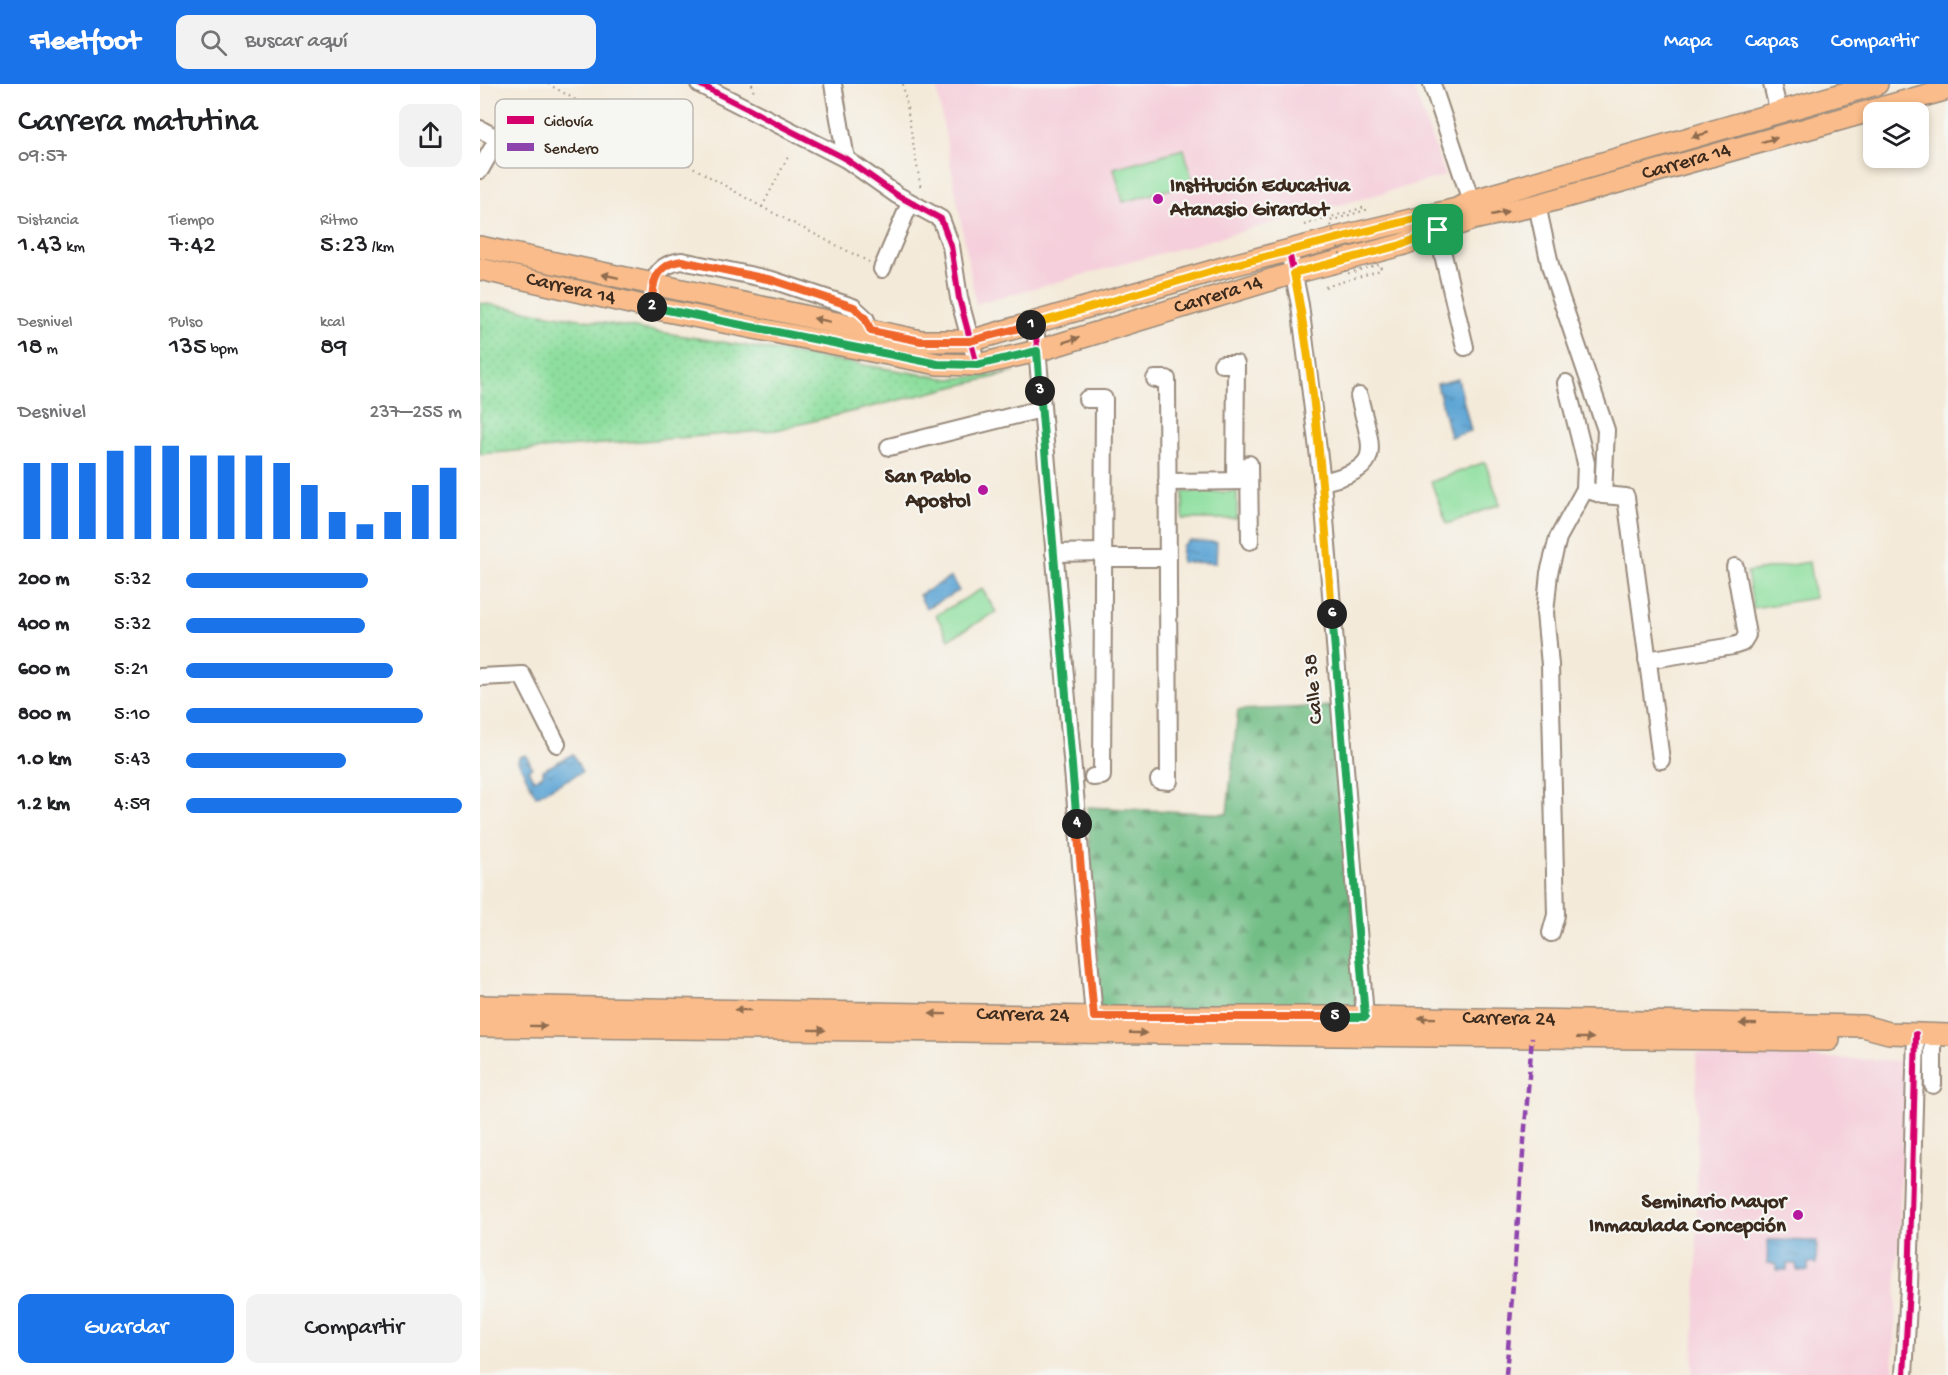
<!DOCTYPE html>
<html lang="es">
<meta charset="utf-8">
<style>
:root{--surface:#fff;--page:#f2f2f2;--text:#202124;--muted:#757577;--accent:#1a73e8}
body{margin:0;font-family:"Gochi Hand",sans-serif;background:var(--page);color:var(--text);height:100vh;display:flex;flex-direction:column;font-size:22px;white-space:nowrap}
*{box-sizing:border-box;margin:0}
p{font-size:20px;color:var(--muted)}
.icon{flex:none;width:33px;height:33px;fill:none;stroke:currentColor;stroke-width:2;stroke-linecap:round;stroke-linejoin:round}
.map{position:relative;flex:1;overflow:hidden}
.panel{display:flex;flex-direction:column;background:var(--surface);width:480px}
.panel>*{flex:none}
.buttons{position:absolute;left:1383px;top:18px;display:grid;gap:12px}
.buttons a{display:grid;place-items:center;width:66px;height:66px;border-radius:12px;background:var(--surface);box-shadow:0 3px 9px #0003;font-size:30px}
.pin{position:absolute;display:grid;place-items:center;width:51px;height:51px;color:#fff;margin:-26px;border-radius:12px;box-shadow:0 3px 9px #0006}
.km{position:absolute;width:30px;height:30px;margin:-15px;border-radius:50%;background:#222;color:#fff;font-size:16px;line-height:30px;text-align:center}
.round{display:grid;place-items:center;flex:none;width:63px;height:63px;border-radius:12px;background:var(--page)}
.summary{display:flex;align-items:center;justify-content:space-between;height:102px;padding:0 18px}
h1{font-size:33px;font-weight:600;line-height:45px}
.figures{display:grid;grid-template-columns:repeat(3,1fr);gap:9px;height:102px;padding:6px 18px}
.figures div{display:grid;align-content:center}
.figures b{font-size:26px;font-weight:600}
.figures small{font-size:16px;font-weight:400}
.figures p{font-size:16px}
.chart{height:168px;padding:12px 18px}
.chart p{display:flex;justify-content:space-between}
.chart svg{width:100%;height:108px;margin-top:6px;stroke:var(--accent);stroke-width:6}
.action{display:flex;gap:12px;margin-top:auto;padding:12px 18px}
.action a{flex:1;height:69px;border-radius:12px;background:var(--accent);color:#fff;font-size:24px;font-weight:600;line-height:69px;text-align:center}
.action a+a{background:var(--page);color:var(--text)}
ul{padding:0 18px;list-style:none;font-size:20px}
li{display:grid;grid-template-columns:96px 72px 1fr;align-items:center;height:45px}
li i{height:15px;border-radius:8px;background:var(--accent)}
header{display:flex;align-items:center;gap:36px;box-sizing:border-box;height:84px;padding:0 30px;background:var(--accent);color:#fff}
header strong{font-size:28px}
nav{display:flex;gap:33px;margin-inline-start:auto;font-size:21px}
.search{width:420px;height:54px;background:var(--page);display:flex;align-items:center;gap:15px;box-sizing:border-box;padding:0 21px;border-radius:12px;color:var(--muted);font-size:22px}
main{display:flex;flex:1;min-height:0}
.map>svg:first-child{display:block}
</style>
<header>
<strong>Fleetfoot</strong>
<div class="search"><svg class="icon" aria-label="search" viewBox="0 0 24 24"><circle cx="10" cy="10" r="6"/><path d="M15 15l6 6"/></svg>Buscar aquí</div>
<nav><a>Mapa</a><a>Capas</a><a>Compartir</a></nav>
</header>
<main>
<section class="panel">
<div class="summary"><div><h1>Carrera matutina</h1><p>09:57</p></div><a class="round"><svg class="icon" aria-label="share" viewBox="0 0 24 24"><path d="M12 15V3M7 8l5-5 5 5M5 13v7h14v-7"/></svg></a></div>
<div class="figures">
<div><p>Distancia</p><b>1.43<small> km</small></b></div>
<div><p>Tiempo</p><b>7:42</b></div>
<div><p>Ritmo</p><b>5:23<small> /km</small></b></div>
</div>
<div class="figures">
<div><p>Desnivel</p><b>18<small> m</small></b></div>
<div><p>Pulso</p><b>135<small> bpm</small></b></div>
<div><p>kcal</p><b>89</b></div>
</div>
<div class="chart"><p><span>Desnivel</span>237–255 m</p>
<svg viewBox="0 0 160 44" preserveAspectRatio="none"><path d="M5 44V13M15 44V13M25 44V13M35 44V8M45 44V6M55 44V6M65 44V10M75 44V10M85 44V10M95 44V13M105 44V22M115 44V33M125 44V38M135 44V33M145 44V22M155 44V15"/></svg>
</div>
<ul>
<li><b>200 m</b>5:32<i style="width:66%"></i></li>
<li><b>400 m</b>5:32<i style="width:65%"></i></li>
<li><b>600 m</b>5:21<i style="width:75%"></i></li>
<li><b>800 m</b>5:10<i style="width:86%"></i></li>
<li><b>1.0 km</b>5:43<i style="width:58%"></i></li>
<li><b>1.2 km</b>4:59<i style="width:100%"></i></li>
</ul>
<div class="action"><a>Guardar</a><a>Compartir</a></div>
</section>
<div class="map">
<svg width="1468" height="1291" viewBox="0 0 1468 1291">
<defs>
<pattern id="grass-dots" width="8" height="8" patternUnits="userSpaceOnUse" patternTransform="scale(1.5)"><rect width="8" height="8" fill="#8edf9f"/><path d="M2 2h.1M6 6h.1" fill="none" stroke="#7bc088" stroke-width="1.8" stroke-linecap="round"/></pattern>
<pattern id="forest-firs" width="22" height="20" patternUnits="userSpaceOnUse" patternTransform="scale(1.5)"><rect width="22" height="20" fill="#72be86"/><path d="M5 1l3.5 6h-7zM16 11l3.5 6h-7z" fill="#5f9b6d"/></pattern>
<pattern id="water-ripples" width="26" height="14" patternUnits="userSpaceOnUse" patternTransform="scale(1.5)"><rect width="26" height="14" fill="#5fa6d5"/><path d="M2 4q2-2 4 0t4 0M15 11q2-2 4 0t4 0" fill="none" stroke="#5087ac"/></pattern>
</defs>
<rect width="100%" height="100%" fill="#f6f6f2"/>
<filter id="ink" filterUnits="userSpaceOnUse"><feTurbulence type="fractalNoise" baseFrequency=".0167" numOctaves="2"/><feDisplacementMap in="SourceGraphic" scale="12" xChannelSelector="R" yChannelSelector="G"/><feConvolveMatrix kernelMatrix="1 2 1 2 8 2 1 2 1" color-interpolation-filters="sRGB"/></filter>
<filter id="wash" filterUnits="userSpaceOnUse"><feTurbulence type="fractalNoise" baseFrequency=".008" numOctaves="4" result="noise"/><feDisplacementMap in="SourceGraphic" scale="24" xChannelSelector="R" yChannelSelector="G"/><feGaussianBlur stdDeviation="1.35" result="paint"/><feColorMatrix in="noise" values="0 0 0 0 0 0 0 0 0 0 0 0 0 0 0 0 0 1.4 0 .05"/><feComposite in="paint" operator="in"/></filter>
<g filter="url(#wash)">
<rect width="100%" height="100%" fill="#f4ead9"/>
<!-- built -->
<g fill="#f5cfdb">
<polygon points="456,0 932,0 965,92 496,220"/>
<polygon points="1216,969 1426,977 1413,1291 1212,1291 1217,1193"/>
</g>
<!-- grass -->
<polygon fill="url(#grass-dots)" stroke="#64845e" stroke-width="1.5" points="0,219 470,295 535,288 296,346 0,370"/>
<!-- forest -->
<polygon fill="url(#forest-firs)" stroke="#567452" stroke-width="1.5" points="855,622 880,926 620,925 607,723 747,730 758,626"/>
<!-- garden -->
<g fill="#8edf9f" stroke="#64845e" stroke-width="1.5">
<polygon points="704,65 713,99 643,118 634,84"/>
<polygon points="1005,378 1020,420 967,440 951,398"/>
<rect x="703" y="408" width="54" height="27"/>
<polygon points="1329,478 1335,514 1273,524 1267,488"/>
<polygon points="502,505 516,528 469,555 456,531"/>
</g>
<!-- water -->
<g fill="url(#water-ripples)" stroke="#4d687a" stroke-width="1.5">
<polygon points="978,295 991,347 970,353 957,300"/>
<polygon points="709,457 737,458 736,479 701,478 702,462"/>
<polygon points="471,493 479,507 446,524 439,511"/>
<polygon points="93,670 102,688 56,712 38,677 39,673 46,671 52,683 48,686 54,696 63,691 63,686"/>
<polygon points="1288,1156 1337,1157 1336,1180 1328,1179 1328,1187 1317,1186 1316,1180 1307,1180 1307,1186 1296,1186 1296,1180 1287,1179"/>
</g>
</g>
<g filter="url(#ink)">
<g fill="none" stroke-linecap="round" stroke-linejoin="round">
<defs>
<g id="minor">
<polyline points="219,0 366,75 417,111 461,135 471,162 479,214 497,281"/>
<polyline points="353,0 366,75"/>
<polyline points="952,0 991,117 992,128"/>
<polyline points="1292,0 1299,28"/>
<polyline points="0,45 18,55"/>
<polyline points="0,86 35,25"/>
<polyline points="1057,121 1071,185 1126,346 1123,411"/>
<polyline points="955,137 985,263"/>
<polyline points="809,167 820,221 842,398 885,933"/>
<polyline points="402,185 430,119"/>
<path d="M172 224C172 199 173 181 202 177L292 196 373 223 385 234 391 247"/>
<polyline points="555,240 614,933"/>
<polyline points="742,280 756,280 755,397"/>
<polyline points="675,295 687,295 689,697 679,696"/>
<polyline points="607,315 624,315 622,692 613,693"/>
<polyline points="409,363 561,325"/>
<polyline points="769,380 770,457"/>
<polyline points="687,398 769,397"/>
<path d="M842 398C907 383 891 366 879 312"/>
<polyline points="1105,405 1123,411 1146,413 1181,676"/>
<polyline points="574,469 623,468"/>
<polyline points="623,474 688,474"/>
<polyline points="1167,576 1253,562 1262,559 1267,551 1255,483"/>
<polyline points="0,593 42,591 77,660"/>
<polyline points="1071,849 1076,831 1070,581 1065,529 1069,489 1078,454 1105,405 1106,379 1086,299"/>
<polyline points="1453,1001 1453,950"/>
<polyline points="1424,1291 1429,1203 1436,950"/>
</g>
<g id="major">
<polyline points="0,163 441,257 490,257 753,181 868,151 977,125 991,117 1397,0"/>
<path id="s1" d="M0 185 172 224 458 280 497 281 557 267 814 189 921 161 993 135 1057 121 1468 5"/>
<path id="s2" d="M0 922 614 933H885L1383 942 1409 949 1468 951"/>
<polyline points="0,942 1349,956"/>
</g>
</defs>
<!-- minor casing -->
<use href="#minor" stroke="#988a7c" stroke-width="20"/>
<!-- major casing -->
<use href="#major" stroke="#988a7c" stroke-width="24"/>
<!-- path -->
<g stroke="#988a7c" stroke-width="2" stroke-dasharray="1.5 4.5" stroke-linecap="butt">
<polyline points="68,0 282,123 389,178"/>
<polyline points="272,0 274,10"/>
<polyline points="423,0 441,105"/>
<polyline points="282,123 309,71"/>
</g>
<!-- minor -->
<use href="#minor" stroke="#fff" stroke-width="16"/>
<!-- major -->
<use href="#major" stroke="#f9bc8a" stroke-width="21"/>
<!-- path-bridge -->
<polyline stroke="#988a7c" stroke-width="2" stroke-dasharray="1.5 4.5" stroke-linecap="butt" points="824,141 885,123 886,126 850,137 866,190 900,180 901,186 842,204"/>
<!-- quiet -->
<polyline stroke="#8e44ad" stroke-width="4.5" stroke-dasharray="9 4.5" stroke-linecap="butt" points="1026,1291 1052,953"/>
<defs>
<g id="cycleway">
<polyline points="219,0 366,75 417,111 461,135 471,162 479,214 497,281"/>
<polyline points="809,167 820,221 842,398 885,933"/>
<polyline points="555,240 614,933"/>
<polyline points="1424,1291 1429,1203 1436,950"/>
</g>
</defs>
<!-- cycleway casing -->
<use href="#cycleway" stroke="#f6f6f2" stroke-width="10"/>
<!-- cycleway -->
<use href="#cycleway" stroke="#d6006c" stroke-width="6"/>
</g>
<!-- one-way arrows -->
<defs><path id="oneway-solid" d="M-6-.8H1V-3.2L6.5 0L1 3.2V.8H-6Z" transform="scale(1.5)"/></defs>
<g fill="#906c4f">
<use href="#oneway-solid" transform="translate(1220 51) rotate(164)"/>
<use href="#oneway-solid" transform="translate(1289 56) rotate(-15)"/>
<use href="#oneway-solid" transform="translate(1020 129) rotate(-13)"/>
<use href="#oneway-solid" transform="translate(130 192) rotate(-168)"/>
<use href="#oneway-solid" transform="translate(342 236) rotate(-168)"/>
<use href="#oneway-solid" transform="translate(591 256) rotate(-17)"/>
<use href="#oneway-solid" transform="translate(263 926) rotate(-179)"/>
<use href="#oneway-solid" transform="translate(458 930) rotate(-179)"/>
<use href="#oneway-solid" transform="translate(947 934) rotate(-179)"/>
<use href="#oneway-solid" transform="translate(1268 940) rotate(-179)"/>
<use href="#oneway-solid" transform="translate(58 942) rotate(1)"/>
<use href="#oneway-solid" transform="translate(337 946) rotate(1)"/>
<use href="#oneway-solid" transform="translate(658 949) rotate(1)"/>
<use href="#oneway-solid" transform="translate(1105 954) rotate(1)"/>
</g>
</g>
<g fill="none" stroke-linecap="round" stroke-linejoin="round" filter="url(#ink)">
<defs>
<polyline id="split-1" points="551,241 753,181 954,130 958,146"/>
<path id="split-2" d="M172 223C172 198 174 181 202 177L292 196 374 223 385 234 391 247 441 257H490L551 241"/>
<polyline id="split-3" points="172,223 458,280 497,281 557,267 560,307"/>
<polyline id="split-4" points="560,307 597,740"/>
<polyline id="split-5" points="597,740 614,933 855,933"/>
<polyline id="split-6" points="852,530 885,933 855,933"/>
<path id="split-7" d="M852 530C844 417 836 302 814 189L921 161 958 146"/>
</defs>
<!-- split-1 casing -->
<use href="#split-1" stroke="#fff" stroke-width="12"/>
<!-- split-2 casing -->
<use href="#split-2" stroke="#fff" stroke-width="12"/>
<!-- split-3 casing -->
<use href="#split-3" stroke="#fff" stroke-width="12"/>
<!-- split-4 casing -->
<use href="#split-4" stroke="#fff" stroke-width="12"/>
<!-- split-5 casing -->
<use href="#split-5" stroke="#fff" stroke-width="12"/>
<!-- split-6 casing -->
<use href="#split-6" stroke="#fff" stroke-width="12"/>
<!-- split-7 casing -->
<use href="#split-7" stroke="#fff" stroke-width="12"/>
<!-- split-1 -->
<use href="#split-1" stroke="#f5b400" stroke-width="8"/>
<!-- split-2 -->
<use href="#split-2" stroke="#f0652b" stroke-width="8"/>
<!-- split-3 -->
<use href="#split-3" stroke="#22a559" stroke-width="8"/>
<!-- split-4 -->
<use href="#split-4" stroke="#22a559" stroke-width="8"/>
<!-- split-5 -->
<use href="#split-5" stroke="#f0652b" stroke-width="8"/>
<!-- split-6 -->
<use href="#split-6" stroke="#22a559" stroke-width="8"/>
<!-- split-7 -->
<use href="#split-7" stroke="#f5b400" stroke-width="8"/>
</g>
<!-- markers -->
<g fill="#b5179e" stroke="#f6f6f2" stroke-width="2">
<circle cx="678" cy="115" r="6"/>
<circle cx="503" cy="406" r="6"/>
<circle cx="1318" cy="1131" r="6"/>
</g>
<g text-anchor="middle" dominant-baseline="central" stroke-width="4.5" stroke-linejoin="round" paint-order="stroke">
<!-- street labels -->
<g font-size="21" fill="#3b2a1e" stroke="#f6f6f2">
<text stroke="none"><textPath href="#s1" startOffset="1245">Carrera 14</textPath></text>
<text stroke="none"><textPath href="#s1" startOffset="93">Carrera 14</textPath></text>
<text stroke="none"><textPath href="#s1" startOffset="758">Carrera 14</textPath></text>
<text transform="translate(835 605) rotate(-95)">Calle 38</text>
<text stroke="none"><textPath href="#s2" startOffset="543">Carrera 24</textPath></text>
<text stroke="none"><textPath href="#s2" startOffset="1029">Carrera 24</textPath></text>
</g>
<!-- poi labels -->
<g font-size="21" font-weight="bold" fill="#3b2a1e" stroke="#f6f6f2" text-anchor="end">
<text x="690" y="103" text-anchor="start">Institución Educativa<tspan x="690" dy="24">Atanasio Girardot</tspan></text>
<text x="491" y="394">San Pablo<tspan x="491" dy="24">Apostol</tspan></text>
<text x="1306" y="1119">Seminario Mayor<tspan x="1306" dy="24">Inmaculada Concepción</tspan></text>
</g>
</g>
<!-- legend -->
<rect x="15" y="15" width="198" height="69" rx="9" fill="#f6f6f2" stroke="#beb9b2" stroke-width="1.5"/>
<rect x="27" y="32" width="27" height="8" fill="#d6006c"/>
<rect x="27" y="59" width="27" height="8" fill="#8e44ad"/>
<g font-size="16" fill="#3b2a1e">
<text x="64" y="42">Ciclovía</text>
<text x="64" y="69">Sendero</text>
</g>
</svg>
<div class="buttons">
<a><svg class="icon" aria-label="layers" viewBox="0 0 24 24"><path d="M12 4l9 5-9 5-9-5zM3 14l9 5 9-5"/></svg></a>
</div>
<div class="pin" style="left:958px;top:146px;background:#1e9e55"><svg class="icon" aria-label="arrive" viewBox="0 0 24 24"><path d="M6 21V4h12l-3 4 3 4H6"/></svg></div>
<b class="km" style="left:551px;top:241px">1</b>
<b class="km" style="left:172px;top:223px">2</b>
<b class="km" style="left:560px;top:307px">3</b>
<b class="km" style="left:597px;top:740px">4</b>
<b class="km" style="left:855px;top:933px">5</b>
<b class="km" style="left:852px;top:530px">6</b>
</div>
</main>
